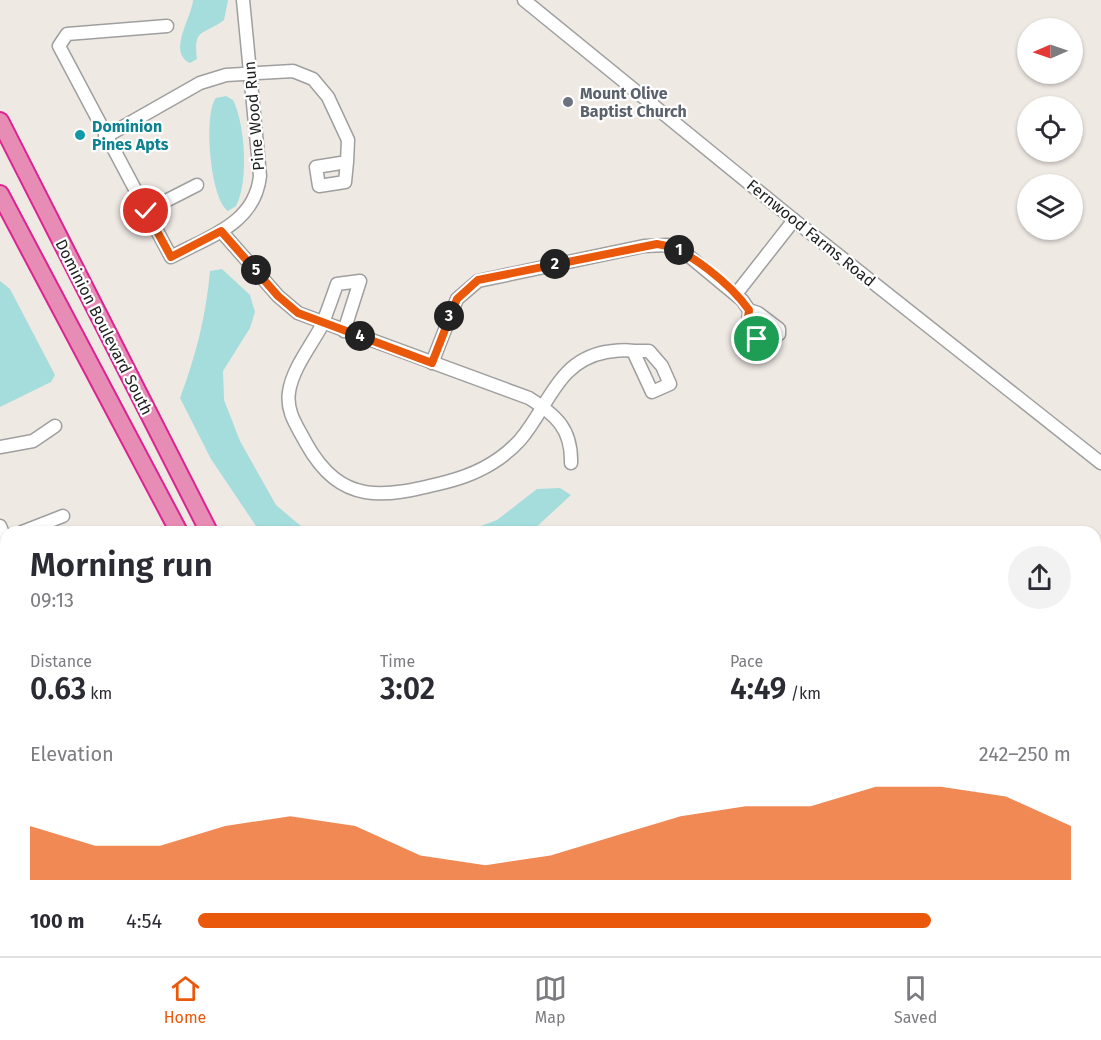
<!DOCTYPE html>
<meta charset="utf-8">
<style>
:root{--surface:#fff;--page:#f2f2f3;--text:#2b2b33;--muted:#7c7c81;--line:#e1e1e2;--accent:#ea580c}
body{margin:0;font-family:"Fira Sans",sans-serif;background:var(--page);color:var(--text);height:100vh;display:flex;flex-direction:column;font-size:22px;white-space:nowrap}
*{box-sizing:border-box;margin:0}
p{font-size:20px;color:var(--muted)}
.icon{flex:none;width:33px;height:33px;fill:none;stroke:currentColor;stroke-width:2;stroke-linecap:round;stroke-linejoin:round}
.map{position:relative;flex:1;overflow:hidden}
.sheet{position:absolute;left:0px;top:526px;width:1101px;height:430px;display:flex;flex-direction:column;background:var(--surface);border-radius:18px 18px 0 0;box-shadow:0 2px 4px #0004}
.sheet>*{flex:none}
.needle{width:39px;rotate:268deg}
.tools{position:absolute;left:1017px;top:18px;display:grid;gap:12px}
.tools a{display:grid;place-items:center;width:66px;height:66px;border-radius:50%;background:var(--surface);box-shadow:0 2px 4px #0004;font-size:30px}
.pin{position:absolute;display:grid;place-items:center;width:51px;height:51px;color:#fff;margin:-26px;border:3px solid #fff;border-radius:50%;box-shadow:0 2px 6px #0007}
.km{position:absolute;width:30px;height:30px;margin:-15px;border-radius:50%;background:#222;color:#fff;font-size:16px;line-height:30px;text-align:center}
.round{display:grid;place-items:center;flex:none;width:63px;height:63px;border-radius:32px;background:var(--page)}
.summary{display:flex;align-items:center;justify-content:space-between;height:102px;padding:0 30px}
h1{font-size:33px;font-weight:600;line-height:45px}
.stats{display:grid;grid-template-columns:repeat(3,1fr);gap:9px;height:102px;padding:6px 30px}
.stats div{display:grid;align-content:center}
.stats b{font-size:30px;font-weight:600}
.stats small{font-size:16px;font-weight:400}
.stats p{font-size:16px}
.chart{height:168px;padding:12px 30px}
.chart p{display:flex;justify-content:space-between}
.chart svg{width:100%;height:108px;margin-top:6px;fill:var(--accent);opacity:.7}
ul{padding:0 30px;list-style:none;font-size:20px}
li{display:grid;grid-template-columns:96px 72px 1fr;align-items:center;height:45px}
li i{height:15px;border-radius:8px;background:var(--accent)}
.menu{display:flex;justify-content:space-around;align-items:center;height:84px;border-top:2px solid var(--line);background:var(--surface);font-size:16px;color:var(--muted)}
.menu a{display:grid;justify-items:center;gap:3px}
.menu .selected{color:var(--accent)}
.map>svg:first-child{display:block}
</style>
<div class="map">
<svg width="1101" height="956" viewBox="0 0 1101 956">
<rect width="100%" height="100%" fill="#efe9e4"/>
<!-- water -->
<g fill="#a4dddc">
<path d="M193 0H228L224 20C203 36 193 27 197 59L190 63C167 52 192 17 193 0Z"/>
<path d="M226 96 233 100C245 124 249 181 236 206L228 211C210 200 203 113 216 98Z"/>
<path d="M222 269 250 295 255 312 250 328 223 371 224 400 240 441 276 505 308 532H260L211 459 180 398C196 355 206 316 210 271Z"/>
<polygon points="0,281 10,289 55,375 51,382 0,407"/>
<polygon points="560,488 571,495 531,532 465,532 497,520 537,489"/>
<rect x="171" y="951" width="123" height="5"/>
</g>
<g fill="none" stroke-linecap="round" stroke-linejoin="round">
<!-- stream -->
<polyline stroke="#a4dddc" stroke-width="2" points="438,951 442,956"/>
<defs>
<g id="minor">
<polyline points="524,0 794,220 1101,463"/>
<path d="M167 26 67 34 59 46 171 257C208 237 255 224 260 176L243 0"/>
<polyline points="105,137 200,83 226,75 293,71 313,79 328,97 348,140 347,162 316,167 319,186 345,182 347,162"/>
<polyline points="146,211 197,185"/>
<path d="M221 231 278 296 298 313 529 398C556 415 572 429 571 463"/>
<polyline points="736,294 794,220"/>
<path d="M344 331 360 281 337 284C332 298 327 313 321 327 310 347 292 370 289 392 286 412 297 426 306 443 341 506 383 498 446 482 474 475 501 461 520 440 549 406 557 361 606 352 615 351 623 349 633 351L652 392 670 384 662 366 649 351H633"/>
<polyline points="432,363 457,299 478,281 644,246 668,245 684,252 742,300 749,310 748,331 761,340 779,334 779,329 758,313 749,310"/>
<polyline points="0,447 33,441 55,426"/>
<polyline points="0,526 6,541"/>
<polyline points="22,532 63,516"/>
<polyline points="1095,898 1101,897"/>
<polyline points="691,951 698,956"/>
<polyline points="991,956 996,951"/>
</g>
<g id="highway">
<polyline points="0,121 209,532"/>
<polyline points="0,194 179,532"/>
<polyline points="480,951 485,956"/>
<polyline points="537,951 544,956"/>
</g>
</defs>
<!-- minor casing -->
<use href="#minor" stroke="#9f9f9f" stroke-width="15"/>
<!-- highway casing -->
<use href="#highway" stroke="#dc2392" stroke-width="20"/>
<!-- minor -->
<use href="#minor" stroke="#fff" stroke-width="12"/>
<!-- highway -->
<use href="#highway" stroke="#e78cb4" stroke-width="16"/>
</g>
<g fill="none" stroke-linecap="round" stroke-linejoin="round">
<defs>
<path id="route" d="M146 211 171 257 221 231 278 296 298 313 432 363 457 299 478 280 657 244C687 247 732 286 749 310L747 326 757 339"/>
</defs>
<!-- route casing -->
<use href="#route" stroke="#fff" stroke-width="12"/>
<!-- route -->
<use href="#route" stroke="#ea580c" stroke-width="8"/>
</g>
<!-- markers -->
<circle fill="#6b7280" stroke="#fff" stroke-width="2" cx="568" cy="102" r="6"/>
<circle fill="#0f9aa8" stroke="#fff" stroke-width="2" cx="80" cy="135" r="6"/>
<g text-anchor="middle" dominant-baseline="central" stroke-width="4.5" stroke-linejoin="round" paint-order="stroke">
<!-- worship labels -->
<g font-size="16" font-weight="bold" fill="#5b616d" stroke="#fff" text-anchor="start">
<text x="580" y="93">Mount Olive<tspan x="580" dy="18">Baptist Church</tspan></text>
</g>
<!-- street labels -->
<g font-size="16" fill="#1e1e1e" stroke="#fff">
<text transform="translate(254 116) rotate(-95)">Pine Wood Run</text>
<text transform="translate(811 233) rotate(39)">Fernwood Farms Road</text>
<text transform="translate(104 327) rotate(63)">Dominion Boulevard South</text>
</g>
<!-- culture labels -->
<g font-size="16" font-weight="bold" fill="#0d838f" stroke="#fff" text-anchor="start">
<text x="92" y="126">Dominion<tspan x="92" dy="18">Pines Apts</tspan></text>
</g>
</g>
</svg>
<div class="tools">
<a><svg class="needle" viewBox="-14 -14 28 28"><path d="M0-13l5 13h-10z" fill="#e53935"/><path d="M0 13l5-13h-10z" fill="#7c7c81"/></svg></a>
<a><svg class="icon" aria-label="locate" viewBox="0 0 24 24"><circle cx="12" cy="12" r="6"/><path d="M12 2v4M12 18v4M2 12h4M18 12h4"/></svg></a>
<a><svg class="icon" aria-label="layers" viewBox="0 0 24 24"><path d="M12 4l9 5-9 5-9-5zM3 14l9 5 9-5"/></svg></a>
</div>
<div class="pin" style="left:757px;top:339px;background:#1e9e55"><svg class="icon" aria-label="arrive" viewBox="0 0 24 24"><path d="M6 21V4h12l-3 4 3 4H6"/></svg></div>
<div class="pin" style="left:146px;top:211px;background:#d93025"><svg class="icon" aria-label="check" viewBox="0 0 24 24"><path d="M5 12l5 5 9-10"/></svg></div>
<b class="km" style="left:679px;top:250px">1</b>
<b class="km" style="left:555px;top:264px">2</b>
<b class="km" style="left:449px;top:316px">3</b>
<b class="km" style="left:360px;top:336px">4</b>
<b class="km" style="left:256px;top:270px">5</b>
<section class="sheet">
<div class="summary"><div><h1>Morning run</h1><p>09:13</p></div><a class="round"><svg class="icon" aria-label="share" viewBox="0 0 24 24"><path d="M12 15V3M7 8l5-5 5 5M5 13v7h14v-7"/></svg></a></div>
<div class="stats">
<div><p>Distance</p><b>0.63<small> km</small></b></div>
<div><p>Time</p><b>3:02</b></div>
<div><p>Pace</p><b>4:49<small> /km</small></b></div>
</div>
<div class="chart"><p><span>Elevation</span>242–250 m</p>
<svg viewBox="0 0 160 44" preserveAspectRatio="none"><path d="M0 44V22L10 30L20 30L30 22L40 18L50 22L60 34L70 38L80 34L90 26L100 18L110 14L120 14L130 6L140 6L150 10L160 22V44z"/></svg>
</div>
<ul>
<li><b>100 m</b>4:54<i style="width:84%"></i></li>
</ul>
</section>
</div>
<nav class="menu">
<a class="selected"><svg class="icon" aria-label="home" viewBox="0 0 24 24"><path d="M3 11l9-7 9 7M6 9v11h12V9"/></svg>Home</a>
<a><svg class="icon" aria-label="map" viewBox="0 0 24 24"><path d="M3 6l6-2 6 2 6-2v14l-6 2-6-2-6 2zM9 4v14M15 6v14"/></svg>Map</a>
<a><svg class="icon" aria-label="saved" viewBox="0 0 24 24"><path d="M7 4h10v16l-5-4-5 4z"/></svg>Saved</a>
</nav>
